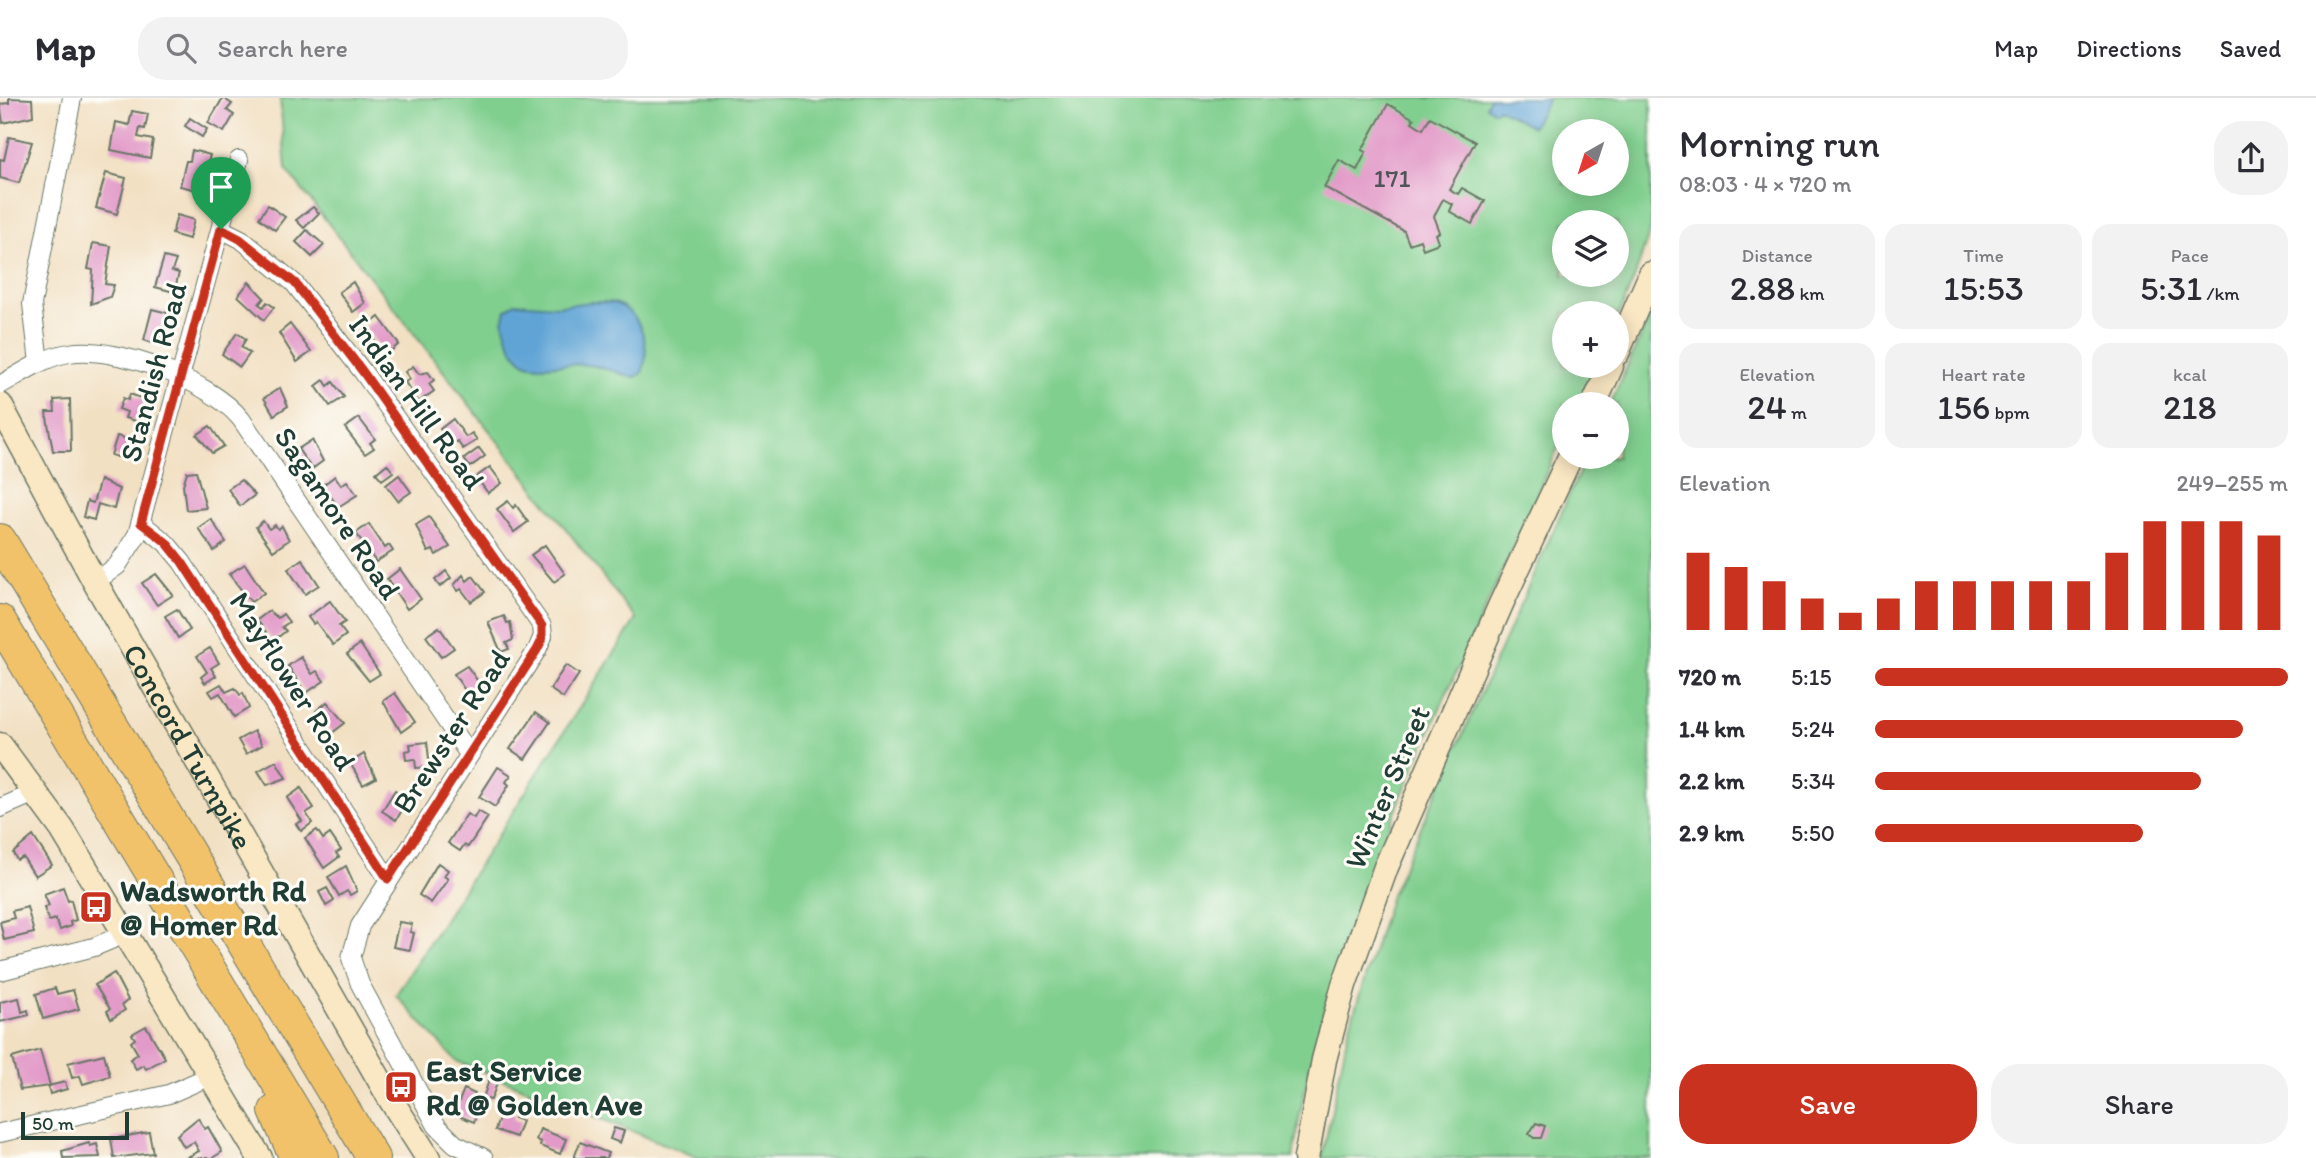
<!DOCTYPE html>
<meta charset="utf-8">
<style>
:root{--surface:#fff;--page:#f2f2f3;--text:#2b2b33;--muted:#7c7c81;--line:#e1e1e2;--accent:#c8321e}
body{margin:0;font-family:Itim,sans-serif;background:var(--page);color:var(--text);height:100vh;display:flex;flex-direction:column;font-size:26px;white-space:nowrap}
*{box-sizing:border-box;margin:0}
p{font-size:23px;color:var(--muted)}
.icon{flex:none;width:38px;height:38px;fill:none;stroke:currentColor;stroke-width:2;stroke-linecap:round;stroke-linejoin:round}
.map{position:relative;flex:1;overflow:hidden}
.drawer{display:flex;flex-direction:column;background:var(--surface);width:665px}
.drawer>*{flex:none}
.needle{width:46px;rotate:219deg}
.buttons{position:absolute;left:1552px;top:21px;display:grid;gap:14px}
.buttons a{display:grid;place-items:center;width:77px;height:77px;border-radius:50%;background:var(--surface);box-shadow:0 4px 18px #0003;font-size:35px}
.scale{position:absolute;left:21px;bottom:18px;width:108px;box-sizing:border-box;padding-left:7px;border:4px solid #1f3d34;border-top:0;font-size:19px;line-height:24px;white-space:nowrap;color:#1f3d34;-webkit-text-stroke:5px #fdfcf7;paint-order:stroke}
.pin{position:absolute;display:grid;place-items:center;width:60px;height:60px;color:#fff;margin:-72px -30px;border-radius:50% 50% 50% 0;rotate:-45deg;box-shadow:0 0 7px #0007}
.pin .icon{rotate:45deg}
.round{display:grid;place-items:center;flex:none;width:74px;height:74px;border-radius:28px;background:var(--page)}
.headline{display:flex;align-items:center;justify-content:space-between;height:119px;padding:0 28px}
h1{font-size:38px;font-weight:600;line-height:52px}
.stats{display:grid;grid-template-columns:repeat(3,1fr);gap:10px;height:119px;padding:7px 28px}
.stats div{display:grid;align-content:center;border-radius:18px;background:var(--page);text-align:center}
.stats b{font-size:35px;font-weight:600}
.stats small{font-size:19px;font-weight:400}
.stats p{font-size:19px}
.chart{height:196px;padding:14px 28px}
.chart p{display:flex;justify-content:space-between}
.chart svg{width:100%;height:126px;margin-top:7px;stroke:var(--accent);stroke-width:6}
.action{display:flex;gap:14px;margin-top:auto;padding:14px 28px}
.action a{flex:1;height:80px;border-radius:28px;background:var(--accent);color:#fff;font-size:28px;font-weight:600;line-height:80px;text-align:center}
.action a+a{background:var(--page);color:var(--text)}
ul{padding:0 28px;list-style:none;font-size:23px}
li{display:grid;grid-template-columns:112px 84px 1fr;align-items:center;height:52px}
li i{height:18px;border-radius:9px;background:var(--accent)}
header{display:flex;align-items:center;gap:42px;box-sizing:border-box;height:98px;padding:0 35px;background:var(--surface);border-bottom:2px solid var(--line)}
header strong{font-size:33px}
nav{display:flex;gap:38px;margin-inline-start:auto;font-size:24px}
.search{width:490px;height:63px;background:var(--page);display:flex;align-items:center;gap:18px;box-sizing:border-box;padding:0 24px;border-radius:28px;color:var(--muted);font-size:26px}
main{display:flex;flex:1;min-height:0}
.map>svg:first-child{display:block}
</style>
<header>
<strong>Map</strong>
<div class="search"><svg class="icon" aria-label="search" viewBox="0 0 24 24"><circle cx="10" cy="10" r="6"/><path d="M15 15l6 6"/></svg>Search here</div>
<nav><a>Map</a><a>Directions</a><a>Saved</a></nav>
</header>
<main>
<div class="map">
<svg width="1651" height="1060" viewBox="0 0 1651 1060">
<rect width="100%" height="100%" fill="#fdfcf7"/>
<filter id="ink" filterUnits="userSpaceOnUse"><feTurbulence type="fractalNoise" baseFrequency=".0143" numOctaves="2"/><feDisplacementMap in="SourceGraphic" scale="14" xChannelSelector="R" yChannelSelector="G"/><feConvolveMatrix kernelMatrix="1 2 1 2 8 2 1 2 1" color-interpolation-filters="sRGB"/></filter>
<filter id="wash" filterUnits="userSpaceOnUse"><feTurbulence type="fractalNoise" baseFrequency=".00686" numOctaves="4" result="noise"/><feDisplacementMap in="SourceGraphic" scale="28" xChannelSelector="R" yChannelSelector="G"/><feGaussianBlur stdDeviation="1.57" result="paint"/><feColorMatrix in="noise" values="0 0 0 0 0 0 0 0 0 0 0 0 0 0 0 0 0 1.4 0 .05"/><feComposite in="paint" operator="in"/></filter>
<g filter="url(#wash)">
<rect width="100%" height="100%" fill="#f2e0c3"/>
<!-- green -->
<g fill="#81cf8f" stroke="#508662" stroke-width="2" fill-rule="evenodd">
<path d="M280 0H1651V129L1634 181 1617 221V215H1564V268H1596L1578 306H1564V336C1526 420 1488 504 1450 588 1381 740 1316 894 1293 1060H699L456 963 396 897 636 521 286 71ZM1564 33H1617V86H1564ZM1564 124H1617V177H1564Z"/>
<polygon points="1651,216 1651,1060 1322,1060 1348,934 1391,797 1586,359 1617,359 1617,306 1610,306"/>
</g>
<!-- water -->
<g fill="#60a4d5" stroke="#407084" stroke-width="2">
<polygon points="1490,0 1545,0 1548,2 1532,29 1498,10 1495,13 1486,8"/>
<path d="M592 204C599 204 607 204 614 205 642 213 653 253 641 276L635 279C619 276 603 268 587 267 539 262 519 287 503 224L506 212 515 205 557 208Z"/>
</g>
<g id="blocks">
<!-- building -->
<g fill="#e29ac8">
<polygon points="9,0 32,1 33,18 3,25 0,6 9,5"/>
<polygon points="223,0 232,6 227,12 234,17 224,34 208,25"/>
<polygon points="1388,6 1414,21 1412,24 1423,31 1430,19 1475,44 1449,91 1458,96 1462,90 1485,103 1472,126 1449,113 1452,106 1443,101 1434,118 1440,134 1436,136 1439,145 1423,151 1420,142 1409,146 1404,133 1324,89 1339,62 1357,72 1366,54 1362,52"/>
<polygon points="132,13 148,16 145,31 140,30 138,39 153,42 150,60 111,52 116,24 129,27"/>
<polygon points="190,20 207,31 202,39 185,28"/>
<polygon points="9,39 32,44 19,85 0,80 0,61 4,62"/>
<polygon points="192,52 210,57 201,93 180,88 186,63 190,63"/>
<polygon points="106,75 126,80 117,116 96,110"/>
<polygon points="268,107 285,119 275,132 259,120"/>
<polygon points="313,109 319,115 304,130 296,122"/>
<polygon points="177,117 194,122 189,141 172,136"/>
<polygon points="307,132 324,147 312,159 296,144"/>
<polygon points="93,145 111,148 105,186 114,187 110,199 91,206 93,172 88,171"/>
<polygon points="164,159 176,162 172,173 179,175 174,194 155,189"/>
<polygon points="249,184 264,200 259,206 263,209 267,204 274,209 264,222 238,198"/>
<polygon points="353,184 365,205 353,214 339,194"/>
<polygon points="152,211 168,215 162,239 157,238 155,246 144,242"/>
<polygon points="379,219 399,246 386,257 365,230"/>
<polygon points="290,226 311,254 297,264 279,235"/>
<polygon points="237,235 246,241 241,249 250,255 240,269 222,256"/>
<polygon points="413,268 419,276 428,274 434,282 429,286 434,293 419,304 405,284 410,281 405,274"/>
<polygon points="324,282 328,288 333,284 344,299 330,308 316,288"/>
<polygon points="280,290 288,308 274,317 264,300"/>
<polygon points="130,296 146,302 139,324 125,320 127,314 119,311 123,300 128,302"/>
<polygon points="70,301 71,353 53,353 46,314 55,314 54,302"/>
<polygon points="359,320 375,341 370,345 374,350 365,356 345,330"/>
<polygon points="453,321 466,339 472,335 477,342 463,351 457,343 452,347 440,331"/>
<polygon points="210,328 224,348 212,355 197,337"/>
<polygon points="117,338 133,343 127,362 111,357"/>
<polygon points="312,342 323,363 312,371 298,351"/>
<polygon points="479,350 485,358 470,369 464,361"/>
<polygon points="387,366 393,374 382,382 376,375"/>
<polygon points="490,369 502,385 488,395 476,379"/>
<polygon points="196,373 206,410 186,412 183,387 187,374"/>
<polygon points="399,377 411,394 398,403 386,387"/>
<polygon points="335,378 341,387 347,383 357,397 338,409 323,387"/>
<polygon points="100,382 119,391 114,411 98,406 94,422 83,419 87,403 93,405"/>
<polygon points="241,382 255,397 240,408 228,391"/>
<polygon points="508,403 513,410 516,407 528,424 514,434 497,411"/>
<polygon points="429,419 450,449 436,457 433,452 428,454 416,427"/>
<polygon points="211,421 226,444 214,453 198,430"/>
<polygon points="263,423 269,431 275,427 278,431 282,428 289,442 273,453 256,429"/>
<polygon points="369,426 385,450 389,447 393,453 376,464 356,435"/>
<polygon points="545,447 565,476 554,484 531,457"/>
<polygon points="302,461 319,487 305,496 288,471"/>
<polygon points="245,466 264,495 251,504 229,476"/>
<polygon points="400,471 421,501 407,511 387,481"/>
<polygon points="446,473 451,480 440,489 435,482"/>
<polygon points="156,476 173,497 157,507 142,485"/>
<polygon points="463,477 467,483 473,478 485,494 471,504 461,491 458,493 454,487"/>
<polygon points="330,503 345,524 339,528 346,537 333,547 316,524 313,526 308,519"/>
<polygon points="177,511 190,532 178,540 165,518"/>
<polygon points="269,513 278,520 283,516 289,524 282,529 286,533 273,543 257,522"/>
<polygon points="504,518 507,525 510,524 513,542 506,545 509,551 501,554 488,524"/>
<polygon points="439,529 454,550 441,559 426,538"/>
<polygon points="360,546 380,576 369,583 347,556"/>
<polygon points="210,550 219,565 211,570 216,578 205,585 201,579 207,574 197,558"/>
<polygon points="301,559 312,576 317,573 324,583 306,595 288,568"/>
<polygon points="566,567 579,576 563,600 550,591"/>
<polygon points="467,568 482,589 472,596 467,595 454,576"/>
<polygon points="221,586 226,594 235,590 240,597 243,595 249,610 234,619 220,595 213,599 209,593"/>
<polygon points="395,595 415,624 401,634 383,603"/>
<polygon points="327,604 345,625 332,635 316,613"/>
<polygon points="536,614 550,624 525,661 510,651"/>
<polygon points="254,633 262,647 246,656 238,642"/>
<polygon points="427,644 430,669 416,670 415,661 406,662 405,653 411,652 410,646"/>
<polygon points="364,656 376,680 363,687 350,665"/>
<polygon points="276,663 286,680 267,687 258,673"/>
<polygon points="498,669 511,677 506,684 509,687 495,709 479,699"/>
<polygon points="301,690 314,710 306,715 312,725 301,733 296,726 302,723 287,700"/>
<polygon points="395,692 409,701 396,722 382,713"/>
<polygon points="478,713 488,719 468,749 464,747 460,753 448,745 467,716 474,720"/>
<polygon points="317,732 323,741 330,736 341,752 336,755 339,759 324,770 305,740"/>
<polygon points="33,738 52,767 35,778 23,759 17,762 13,755"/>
<polygon points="438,765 448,772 444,778 448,781 431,805 419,797"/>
<polygon points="346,768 357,793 350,797 347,793 339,798 328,779"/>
<polygon points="63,789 68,803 71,802 76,822 70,824 71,828 60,832 55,821 49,823 44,810 49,808 44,796"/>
<polygon points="327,790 334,803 326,808 319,794"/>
<polygon points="27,809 34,835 4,842 0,824 14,820 12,813"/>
<polygon points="399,824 412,826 410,834 414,835 410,852 393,849"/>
<polygon points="114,875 128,902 122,907 125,912 111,921 107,913 110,911 95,887"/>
<polygon points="55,890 57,896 73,892 79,911 43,921 36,896"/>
<polygon points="19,900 22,914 28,912 29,917 0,924 0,904"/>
<polygon points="146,928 165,960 146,971 143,967 136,971 130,961 138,956 131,944 135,941 132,936"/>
<polygon points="40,952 50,988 20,992 12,960"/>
<polygon points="104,956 110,978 83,986 80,978 72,980 68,965"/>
<polygon points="489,982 497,985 491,1002 483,1000"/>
<polygon points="65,984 67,991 50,996 48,988"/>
<polygon points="464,991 475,996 472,1003 481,1006 474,1024 454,1016"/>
<polygon points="503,1010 516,1015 514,1020 522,1023 516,1039 495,1032"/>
<polygon points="198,1020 205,1031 208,1029 222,1054 212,1060 186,1060 199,1053 194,1044 184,1049 177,1037"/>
<polygon points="1536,1025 1545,1028 1541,1040 1534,1040 1529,1036"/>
<polygon points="614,1030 624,1033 620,1045 610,1041"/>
<polygon points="540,1031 566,1041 560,1056 540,1048 541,1044 536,1042"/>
<polygon points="149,1034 153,1055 114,1060 111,1041"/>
<polygon points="580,1044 608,1055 606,1060 574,1060"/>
<polygon points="89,1045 90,1048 97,1046 100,1059 63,1060 62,1053"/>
</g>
</g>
</g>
<g filter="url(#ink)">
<use href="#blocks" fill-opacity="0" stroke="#697666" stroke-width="2"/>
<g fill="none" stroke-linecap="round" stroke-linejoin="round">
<defs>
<g id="street">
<polyline points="221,131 241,141 294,185 363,274 542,528 543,538 537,552 360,828 351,860 360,886 437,1028 455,1046 484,1060"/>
<polyline points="39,265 32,206 72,0"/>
<path d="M0 287C22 275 44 259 69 255 116 247 211 283 241 321L468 655"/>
<polyline points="141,425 166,445 182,464 388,781"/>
<polyline points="95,484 117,468 137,437 239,62"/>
<polyline points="0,710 37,694"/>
<polyline points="0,873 94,849 125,836"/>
<polyline points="0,1035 169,996 210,978"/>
</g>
<g id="secondary">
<polyline points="1617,255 1651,176"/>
<polyline points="1594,306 1611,268"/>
<path id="s1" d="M0 307 95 484 391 1002 428 1060"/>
<polyline points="0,647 62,731 260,1060"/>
<polyline points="1306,1060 1324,962 1344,887 1386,769 1501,506 1570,359"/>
</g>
<g id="highway">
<polyline points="0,442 373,1060"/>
<polyline points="0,523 323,1060"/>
<polyline points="275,1013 296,1060"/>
</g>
</defs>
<!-- street casing -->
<use href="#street" stroke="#697666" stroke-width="20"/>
<!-- secondary casing -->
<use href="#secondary" stroke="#697666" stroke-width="27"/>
<!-- highway casing -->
<use href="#highway" stroke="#697666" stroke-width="34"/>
<!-- street -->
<use href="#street" stroke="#fff" stroke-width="18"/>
<!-- secondary -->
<use href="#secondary" stroke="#fae7c3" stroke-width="24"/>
<!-- highway -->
<use href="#highway" stroke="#f2c26a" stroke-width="32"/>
</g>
</g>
<g fill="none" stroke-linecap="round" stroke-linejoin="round" filter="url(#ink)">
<defs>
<polygon id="route" points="221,131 240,141 295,185 363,274 542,528 542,542 537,552 388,781 182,464 166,444 141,425"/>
</defs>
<!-- route casing -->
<use href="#route" stroke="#fff" stroke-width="14"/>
<!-- route -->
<use href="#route" stroke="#c8321e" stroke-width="9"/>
</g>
<!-- icons -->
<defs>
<symbol id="bus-square" viewBox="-11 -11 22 22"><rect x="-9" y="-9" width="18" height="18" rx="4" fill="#c8321e" stroke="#fdfcf7"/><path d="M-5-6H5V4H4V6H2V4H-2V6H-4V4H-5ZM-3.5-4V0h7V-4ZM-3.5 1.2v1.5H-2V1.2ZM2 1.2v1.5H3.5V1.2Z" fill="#fff"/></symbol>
</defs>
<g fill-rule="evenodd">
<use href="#bus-square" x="77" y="790" width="38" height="38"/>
<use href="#bus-square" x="382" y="970" width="38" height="38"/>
</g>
<g text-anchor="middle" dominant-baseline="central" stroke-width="6" stroke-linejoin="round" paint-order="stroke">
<!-- number labels -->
<g font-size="26" fill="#505459">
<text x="1392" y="80">171</text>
</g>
<!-- street labels -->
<g font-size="30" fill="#1f3d34" stroke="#fdfcf7">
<text transform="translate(153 274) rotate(-75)">Standish Road</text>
<text transform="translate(417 304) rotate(54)">Indian Hill Road</text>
<text transform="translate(338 415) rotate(56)">Sagamore Road</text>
<text transform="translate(293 583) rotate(57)">Mayflower Road</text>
<text transform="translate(451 633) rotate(-57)">Brewster Road</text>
<text stroke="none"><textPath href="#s1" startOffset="390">Concord Turnpike</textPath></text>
<text transform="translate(1387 689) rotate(-67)">Winter Street</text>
</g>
<!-- poi labels -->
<g font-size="30" font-weight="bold" fill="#1f3d34" stroke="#fdfcf7" text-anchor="start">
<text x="120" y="792">Wadsworth Rd<tspan x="120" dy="34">@ Homer Rd</tspan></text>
<text x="426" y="972">East Service<tspan x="426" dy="34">Rd @ Golden Ave</tspan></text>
</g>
</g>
</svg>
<div class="buttons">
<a><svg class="needle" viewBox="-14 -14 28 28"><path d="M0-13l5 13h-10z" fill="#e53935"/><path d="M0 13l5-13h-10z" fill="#7c7c81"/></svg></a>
<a><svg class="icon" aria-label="layers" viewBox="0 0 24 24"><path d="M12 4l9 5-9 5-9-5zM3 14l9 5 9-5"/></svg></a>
<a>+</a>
<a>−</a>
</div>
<div class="scale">50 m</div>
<div class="pin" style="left:221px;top:131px;background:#1e9e55"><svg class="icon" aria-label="arrive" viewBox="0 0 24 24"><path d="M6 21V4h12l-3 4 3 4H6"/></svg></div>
</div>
<section class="drawer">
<div class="headline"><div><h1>Morning run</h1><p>08:03 · 4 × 720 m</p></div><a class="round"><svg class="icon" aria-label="share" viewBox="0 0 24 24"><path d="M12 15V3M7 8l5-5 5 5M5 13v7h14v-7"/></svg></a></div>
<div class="stats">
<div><p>Distance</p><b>2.88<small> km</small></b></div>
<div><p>Time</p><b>15:53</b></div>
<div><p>Pace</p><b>5:31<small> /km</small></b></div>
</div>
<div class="stats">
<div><p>Elevation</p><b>24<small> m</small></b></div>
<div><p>Heart rate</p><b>156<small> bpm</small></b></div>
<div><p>kcal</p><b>218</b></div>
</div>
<div class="chart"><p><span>Elevation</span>249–255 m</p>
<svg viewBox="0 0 160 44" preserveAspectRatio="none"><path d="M5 44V17M15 44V22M25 44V27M35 44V33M45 44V38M55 44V33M65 44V27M75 44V27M85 44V27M95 44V27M105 44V27M115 44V17M125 44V6M135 44V6M145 44V6M155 44V11"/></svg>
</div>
<ul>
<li><b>720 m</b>5:15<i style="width:100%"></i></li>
<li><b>1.4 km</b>5:24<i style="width:89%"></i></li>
<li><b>2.2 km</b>5:34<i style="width:79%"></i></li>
<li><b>2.9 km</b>5:50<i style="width:65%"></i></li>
</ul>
<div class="action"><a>Save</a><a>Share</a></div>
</section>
</main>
